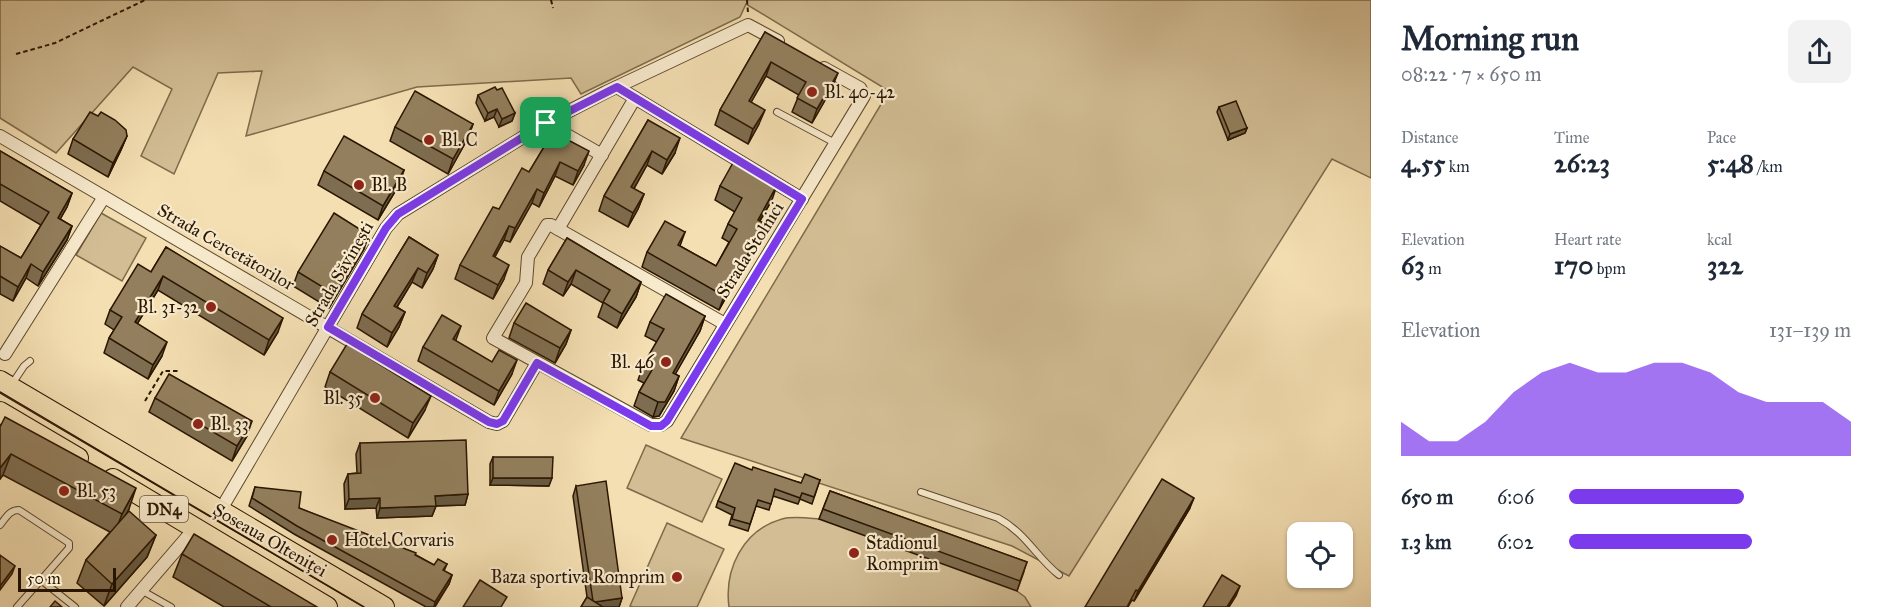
<!DOCTYPE html>
<meta charset="utf-8">
<style>
:root{--surface:#fff;--page:#f2f2f3;--text:#1f2937;--muted:#747a83;--accent:#7c3aed}
body{margin:0;font-family:"IM FELL Great Primer",serif;background:var(--page);color:var(--text);height:100vh;display:flex;flex-direction:column;font-size:22px;white-space:nowrap}
*{box-sizing:border-box;margin:0}
p{font-size:20px;color:var(--muted)}
.icon{flex:none;width:33px;height:33px;fill:none;stroke:currentColor;stroke-width:2;stroke-linecap:round;stroke-linejoin:round}
.map{position:relative;flex:1;overflow:hidden}
.side{display:flex;flex-direction:column;background:var(--surface);width:510px}
.side>*{flex:none}
.controls{position:absolute;left:1287px;top:522px;display:grid;gap:12px}
.controls a{display:grid;place-items:center;width:66px;height:66px;border-radius:12px;background:var(--surface);box-shadow:0 2px 4px #0004;font-size:30px}
.scale{position:absolute;left:18px;bottom:15px;width:98px;box-sizing:border-box;padding-left:6px;border:3px solid #2a1600;border-top:0;font-size:16px;line-height:21px;white-space:nowrap;color:#2a1600;-webkit-text-stroke:4px #f8eacd;paint-order:stroke}
.pin{position:absolute;display:grid;place-items:center;width:51px;height:51px;color:#fff;margin:-26px;border-radius:12px;box-shadow:0 3px 9px #0006}
.round{display:grid;place-items:center;flex:none;width:63px;height:63px;border-radius:12px;background:var(--page)}
.overview{display:flex;align-items:center;justify-content:space-between;height:102px;padding:0 30px}
h1{font-size:33px;font-weight:800;line-height:45px}
.metrics{display:grid;grid-template-columns:repeat(3,1fr);gap:9px;height:102px;padding:6px 30px}
.metrics div{display:grid;align-content:center}
.metrics b{font-size:26px;font-weight:800}
.metrics small{font-size:16px;font-weight:400}
.metrics p{font-size:16px}
.chart{height:168px;padding:12px 30px}
.chart p{display:flex;justify-content:space-between}
.chart svg{width:100%;height:108px;margin-top:6px;fill:var(--accent);opacity:.7}
ul{padding:0 30px;list-style:none;font-size:20px}
li{display:grid;grid-template-columns:96px 72px 1fr;align-items:center;height:45px}
li i{height:15px;border-radius:8px;background:var(--accent)}
main{display:flex;flex:1;min-height:0}
.map>svg:first-child{display:block}
</style>
<main>
<div class="map">
<svg width="1371" height="607" viewBox="0 0 1371 607">
<rect width="100%" height="100%" fill="#f4dfb2"/>
<filter id="stains"><feTurbulence type="fractalNoise" baseFrequency=".00333" numOctaves="4"/><feColorMatrix values="0 0 0 0 .2 0 0 0 0 .09 0 0 0 0 .02 0 0 0 .5 -.17"/></filter>
<radialGradient id="worn" r=".72"><stop offset=".6" stop-color="#630" stop-opacity="0"/><stop offset="1" stop-color="#630" stop-opacity=".3"/></radialGradient>
<!-- green -->
<g fill="#d2bd94" stroke="#7e6a4a" stroke-width="1.5">
<polygon points="0,0 1371,0 1371,178 1332,159 1069,576 1012,546 681,438 889,91 746,4 740,17 581,94 571,78 417,87 246,136 262,71 218,73 174,174 141,156 172,89 133,67 56,153 0,118"/>
<polygon points="101,213 146,238 122,281 76,255"/>
<polygon points="646,445 722,479 702,522 627,488"/>
<path d="M826 501 1024 572 1017 591 1025 597 1031 607H729C724 569 743 530 782 519 794 516 807 518 819 519Z"/>
<polygon points="667,523 724,549 697,607 633,607 630,606"/>
</g>
<g fill="none" stroke-linecap="round" stroke-linejoin="round">
<defs>
<g id="service">
<polyline points="777,112 835,143"/>
<polyline points="12,384 24,366 30,361"/>
<path d="M921 492 998 518C1027 534 1036 557 1059 575"/>
<path d="M0 525C6 518 9 510 19 510L69 543V548L41 580"/>
<polyline points="141,590 171,607"/>
<polyline points="17,607 41,580 75,607"/>
</g>
<g id="minor">
<polyline points="617,87 802,199"/>
<polyline points="546,123 602,155"/>
<polyline points="0,136 489,422 497,424 503,421 537,363"/>
<polyline points="558,229 635,98"/>
<polyline points="725,324 551,225 547,225 528,257 526,283 493,338 651,425 661,425 667,421 864,96 860,88 824,68"/>
<polyline points="5,354 104,197"/>
<polyline points="220,511 386,228 398,214 546,123 606,92 748,25 778,41"/>
<polyline points="127,607 195,528"/>
</g>
<g id="primary">
<polyline points="0,381 384,607"/>
<polyline points="0,412 78,458"/>
<polyline points="113,479 327,607"/>
</g>
</defs>
<!-- service casing -->
<use href="#service" stroke="#5c482c" stroke-width="8"/>
<!-- minor casing -->
<use href="#minor" stroke="#5c482c" stroke-width="14"/>
<!-- primary casing -->
<use href="#primary" stroke="#2a1600" stroke-width="22"/>
<!-- path -->
<g stroke="#2a1600" stroke-width="2" stroke-dasharray="4.5 3" stroke-linecap="butt">
<polyline points="551,0 553,8"/>
<polyline points="747,0 748,13"/>
<polyline points="16,54 55,43 145,0"/>
<polyline points="145,401 163,371 178,371"/>
</g>
<!-- service -->
<use href="#service" stroke="#f8eacd" stroke-width="6"/>
<!-- minor -->
<use href="#minor" stroke="#f8eacd" stroke-width="12"/>
<!-- primary -->
<use href="#primary" stroke="#f4dfb2" stroke-width="20"/>
<!-- tram -->
<polyline stroke="#2a1600" stroke-width="1.5" points="0,392 364,607"/>
</g>
<!-- wall -->
<g fill="#7e6d50" stroke="#2a1600" stroke-width="1.5">
<polygon points="765,32 832,88 812,123 792,112 799,95 766,76 751,102 759,124 748,144 715,125 720,110"/>
<polygon points="497,90 515,113 512,121 499,127 494,117 485,121 476,103 478,95"/>
<polygon points="1219,107 1247,128 1245,133 1228,140 1217,112"/>
<polygon points="648,120 675,153 662,174 647,165 634,189 644,194 638,209 628,227 599,211 604,196"/>
<polygon points="473,124 468,138 448,174 390,141 395,127"/>
<polygon points="553,132 584,165 573,185 555,176 539,207 532,203 510,242 504,240 495,257 504,279 493,299 455,279 460,265 499,209 529,172"/>
<polygon points="127,136 121,150 108,177 68,154 73,139"/>
<polygon points="0,151 72,193 67,207 60,219 72,226 67,240 38,286 26,278 13,301 0,294 0,246 21,258 41,225 0,201"/>
<polygon points="404,170 399,185 378,220 318,185 324,171"/>
<polygon points="720,186 772,200 760,221 759,238 719,310 642,267 647,252 685,232 680,246 716,266 729,242 722,238 728,224 735,212 715,200"/>
<polygon points="409,237 438,255 433,269 422,288 412,282 397,307 405,312 399,327 387,347 357,328 362,314"/>
<polygon points="567,238 641,282 636,297 617,328 598,317 603,303 571,284 563,296 543,284 548,270"/>
<polygon points="166,247 278,332 264,355 158,290 137,324 162,356 148,379 104,353 109,338 114,330 105,324 110,310 151,272"/>
<polygon points="364,249 329,308 293,286 298,272"/>
<polygon points="705,316 700,331 675,374 679,376 674,391 659,416 653,417 634,406 639,392 644,383 638,380 643,365 657,342 645,336 650,322"/>
<polygon points="514,323 571,330 566,344 555,363 509,338"/>
<polygon points="455,341 512,374 494,405 418,361 423,347"/>
<polygon points="330,372 425,410 408,438 325,387"/>
<polygon points="155,398 247,436 232,461 149,412"/>
<polygon points="0,427 129,509 124,516 156,535 147,557 104,606 77,583 86,560 110,532 3,475 0,479"/>
<polygon points="360,443 468,494 465,505 436,506 432,516 377,518 376,508 345,509 344,484 348,474 357,473 356,454"/>
<polygon points="493,457 549,486 490,485 490,464"/>
<polygon points="752,470 801,483 820,480 812,504 800,499 798,504 773,496 769,510 756,506 748,531 729,525 732,515 716,507 718,501"/>
<polygon points="576,486 622,598 619,607 581,607 587,597 573,496"/>
<polygon points="255,487 299,508 416,555 434,565 447,564 444,571 452,575 449,584 435,607 426,607 294,534 249,506"/>
<polygon points="830,491 1027,562 1017,591 819,519"/>
<polygon points="1190,508 1134,601 1132,600 1128,607 1085,607"/>
<polygon points="182,554 317,607 224,607 173,577"/>
</g>
<!-- shaded-wall -->
<g fill="#675941" stroke="#2a1600" stroke-width="1.5">
<polygon points="771,62 766,76 744,115 749,101"/>
<polygon points="838,73 832,88 812,123 817,109"/>
<polygon points="497,109 494,117 485,121 488,113"/>
<polygon points="765,110 759,124 748,144 753,129"/>
<polygon points="515,113 512,121 499,127 502,119"/>
<polygon points="473,124 468,138 448,174 453,159"/>
<polygon points="1247,128 1245,133 1228,140 1230,134"/>
<polygon points="127,136 121,150 108,177 113,163"/>
<polygon points="680,138 675,153 662,174 667,160"/>
<polygon points="589,151 584,165 573,185 578,171"/>
<polygon points="652,151 647,165 626,202 631,187"/>
<polygon points="560,162 555,176 539,207 544,193"/>
<polygon points="404,170 399,185 378,220 383,206"/>
<polygon points="777,185 772,200 752,234 758,220"/>
<polygon points="537,189 532,203 510,242 515,228"/>
<polygon points="72,193 67,207 53,232 58,218"/>
<polygon points="644,194 638,209 628,227 633,213"/>
<polygon points="765,224 759,238 719,310 724,296"/>
<polygon points="72,226 67,240 38,286 43,272"/>
<polygon points="509,226 504,240 487,270 493,256"/>
<polygon points="369,235 364,249 329,308 334,294"/>
<polygon points="438,255 433,269 422,288 427,273"/>
<polygon points="31,264 26,278 13,301 18,287"/>
<polygon points="509,265 504,279 493,299 498,285"/>
<polygon points="418,268 412,282 389,320 394,306"/>
<polygon points="576,270 571,284 563,296 568,282"/>
<polygon points="163,276 158,290 129,337 135,322"/>
<polygon points="641,282 636,297 617,328 622,314"/>
<polygon points="405,312 399,327 387,347 392,333"/>
<polygon points="705,316 700,331 668,387 673,373"/>
<polygon points="283,318 278,332 264,355 269,340"/>
<polygon points="461,326 456,340 448,354 453,339"/>
<polygon points="571,330 566,344 555,363 560,348"/>
<polygon points="167,342 162,356 148,379 153,365"/>
<polygon points="517,360 512,374 494,405 499,391"/>
<polygon points="679,376 674,391 659,416 653,417 658,402"/>
<polygon points="431,396 425,410 408,438 413,423"/>
<polygon points="252,421 247,436 232,461 237,446"/>
<polygon points="11,454 3,475 0,479 0,468"/>
<polygon points="493,478 552,478 549,486 490,485"/>
<polygon points="136,488 129,509 114,535 122,514"/>
<polygon points="468,494 465,505 432,506 435,496"/>
<polygon points="380,498 376,508 345,509 349,499"/>
<polygon points="1194,498 1190,508 1134,601 1138,591"/>
<polygon points="436,506 432,516 377,518 380,508"/>
<polygon points="156,535 147,557 104,606 112,584"/>
<polygon points="15,566 12,574 0,590 0,586"/>
<polygon points="452,575 449,584 434,607 435,602"/>
<polygon points="1240,586 1236,596 1229,607 1227,607"/>
<polygon points="622,598 619,607 592,607 593,602"/>
</g>
<!-- building -->
<g fill="#937f5d" stroke="#2a1600" stroke-width="1.5">
<polygon points="765,32 838,73 817,109 797,98 806,82 771,62 749,101 765,110 753,129 720,110"/>
<polygon points="495,87 497,90 502,88 515,113 502,119 497,109 488,113 478,95"/>
<polygon points="415,91 473,124 453,159 395,127"/>
<polygon points="1236,101 1247,128 1230,134 1219,107"/>
<polygon points="90,112 98,116 101,112 115,120 126,130 127,136 113,163 73,139"/>
<polygon points="648,120 680,138 667,160 652,151 631,187 644,194 633,213 604,196"/>
<polygon points="553,132 589,151 578,171 560,162 544,193 537,189 515,228 509,226 493,256 509,265 498,285 460,265 493,207 499,209 522,168 529,172"/>
<polygon points="344,136 404,170 383,206 324,171"/>
<polygon points="0,151 72,193 58,218 72,226 43,272 31,264 18,287 0,276 0,246 21,258 49,212 0,184"/>
<polygon points="734,161 777,185 758,220 765,224 724,296 647,252 665,221 685,232 678,245 716,266 737,229 728,224 742,198 720,186"/>
<polygon points="334,213 369,235 334,294 298,272"/>
<polygon points="409,237 438,255 427,273 418,268 394,306 405,312 392,333 362,314"/>
<polygon points="567,238 641,282 622,314 603,302 610,290 576,270 568,282 548,270"/>
<polygon points="166,247 283,318 269,340 163,276 135,322 167,342 153,365 109,338 122,317 110,310 138,264 151,272"/>
<polygon points="666,294 705,316 673,373 679,376 665,402 658,402 639,392 652,370 643,365 664,329 650,322"/>
<polygon points="526,303 571,330 560,348 514,323"/>
<polygon points="442,315 461,326 453,339 492,362 499,350 517,360 499,391 423,347"/>
<polygon points="347,344 431,396 413,423 330,372"/>
<polygon points="169,374 252,421 237,446 155,398"/>
<polygon points="5,417 136,488 122,514 11,454 0,468 0,427"/>
<polygon points="466,440 468,494 435,496 436,506 380,508 380,498 349,499 348,474 361,473 360,443"/>
<polygon points="493,457 553,457 552,478 493,478"/>
<polygon points="735,463 752,470 753,467 801,483 805,474 820,480 814,497 802,493 800,498 775,489 771,504 758,500 750,524 732,519 735,508 718,501"/>
<polygon points="1162,479 1194,498 1138,591 1136,590 1127,607 1085,607"/>
<polygon points="606,481 622,598 595,602 593,601 576,486"/>
<polygon points="255,487 301,492 299,508 416,553 415,555 434,565 438,559 447,564 443,570 452,575 435,602 297,526 252,498"/>
<polygon points="830,491 1027,562 1020,581 823,509"/>
<polygon points="129,511 156,535 112,584 86,560"/>
<polygon points="194,534 317,607 271,607 182,554"/>
<polygon points="0,555 15,566 0,586"/>
<polygon points="1222,575 1240,586 1227,607 1203,607"/>
<polygon points="480,580 507,597 501,607 463,607"/>
<polygon points="587,597 603,607 581,607"/>
<polygon points="55,601 62,607 50,607"/>
</g>
<g fill="none" stroke-linecap="round" stroke-linejoin="round">
<defs>
<polygon id="route" points="617,87 802,199 667,421 661,426 651,426 537,363 503,421 497,424 489,422 328,327 386,228 398,214 546,123"/>
</defs>
<!-- route casing -->
<use href="#route" stroke="#fff" stroke-width="12"/>
<!-- route -->
<use href="#route" stroke="#7c3aed" stroke-width="8"/>
</g>
<!-- markers -->
<g fill="#8f2418" stroke="#f8eacd" stroke-width="2">
<circle cx="812" cy="92" r="6"/>
<circle cx="429" cy="140" r="6"/>
<circle cx="359" cy="185" r="6"/>
<circle cx="211" cy="307" r="6"/>
<circle cx="666" cy="362" r="6"/>
<circle cx="375" cy="398" r="6"/>
<circle cx="198" cy="424" r="6"/>
<circle cx="64" cy="491" r="6"/>
<circle cx="332" cy="540" r="6"/>
<circle cx="854" cy="553" r="6"/>
<circle cx="677" cy="577" r="6"/>
</g>
<g text-anchor="middle" dominant-baseline="central" stroke-width="4.5" stroke-linejoin="round" paint-order="stroke">
<!-- shield labels -->
<rect fill="#f8eacd" stroke="#68563e" stroke-width="1.5" x="140" y="496" width="48" height="26" rx="4.5"/>
<g font-size="16" font-weight="bold" fill="#2a1600">
<text x="164" y="509">DN4</text>
</g>
<!-- poi labels -->
<g font-size="18" fill="#2a1600" stroke="#f8eacd" text-anchor="start">
<text x="824" y="92">Bl. 40-42</text>
<text x="441" y="140">Bl. C</text>
<text x="371" y="185">Bl. B</text>
<text x="199" y="307" text-anchor="end">Bl. 31-32</text>
<text x="654" y="362" text-anchor="end">Bl. 46</text>
<text x="363" y="398" text-anchor="end">Bl. 35</text>
<text x="210" y="424">Bl. 33</text>
<text x="76" y="491">Bl. 53</text>
<text x="344" y="540">Hotel Corvaris</text>
<text x="866" y="543">Stadionul<tspan x="866" dy="21">Romprim</tspan></text>
<text x="665" y="577" text-anchor="end">Baza sportiva Romprim</text>
</g>
<!-- street labels -->
<g font-size="18" fill="#2a1600" stroke="#f8eacd">
<text transform="translate(226 247) rotate(30)">Strada Cercetătorilor</text>
<text transform="translate(750 250) rotate(-58)">Strada Stolnici</text>
<text transform="translate(339 274) rotate(-60)">Strada Săvinești</text>
<text transform="translate(270 540) rotate(30)">Șoseaua Olteniței</text>
</g>
</g>
<rect width="100%" height="100%" filter="url(#stains)"/>
<rect width="100%" height="100%" fill="url(#worn)"/>
</svg>
<div class="controls">
<a><svg class="icon" aria-label="locate" viewBox="0 0 24 24"><circle cx="12" cy="12" r="6"/><path d="M12 2v4M12 18v4M2 12h4M18 12h4"/></svg></a>
</div>
<div class="scale">50 m</div>
<div class="pin" style="left:546px;top:123px;background:#1e9e55"><svg class="icon" aria-label="arrive" viewBox="0 0 24 24"><path d="M6 21V4h12l-3 4 3 4H6"/></svg></div>
</div>
<section class="side">
<div class="overview"><div><h1>Morning run</h1><p>08:22 · 7 × 650 m</p></div><a class="round"><svg class="icon" aria-label="share" viewBox="0 0 24 24"><path d="M12 15V3M7 8l5-5 5 5M5 13v7h14v-7"/></svg></a></div>
<div class="metrics">
<div><p>Distance</p><b>4.55<small> km</small></b></div>
<div><p>Time</p><b>26:23</b></div>
<div><p>Pace</p><b>5:48<small> /km</small></b></div>
</div>
<div class="metrics">
<div><p>Elevation</p><b>63<small> m</small></b></div>
<div><p>Heart rate</p><b>170<small> bpm</small></b></div>
<div><p>kcal</p><b>322</b></div>
</div>
<div class="chart"><p><span>Elevation</span>131–139 m</p>
<svg viewBox="0 0 160 44" preserveAspectRatio="none"><path d="M0 44V30L10 38L20 38L30 30L40 18L50 10L60 6L70 10L80 10L90 6L100 6L110 10L120 18L130 22L140 22L150 22L160 30V44z"/></svg>
</div>
<ul>
<li><b>650 m</b>6:06<i style="width:62%"></i></li>
<li><b>1.3 km</b>6:02<i style="width:65%"></i></li>
</ul>
</section>
</main>
